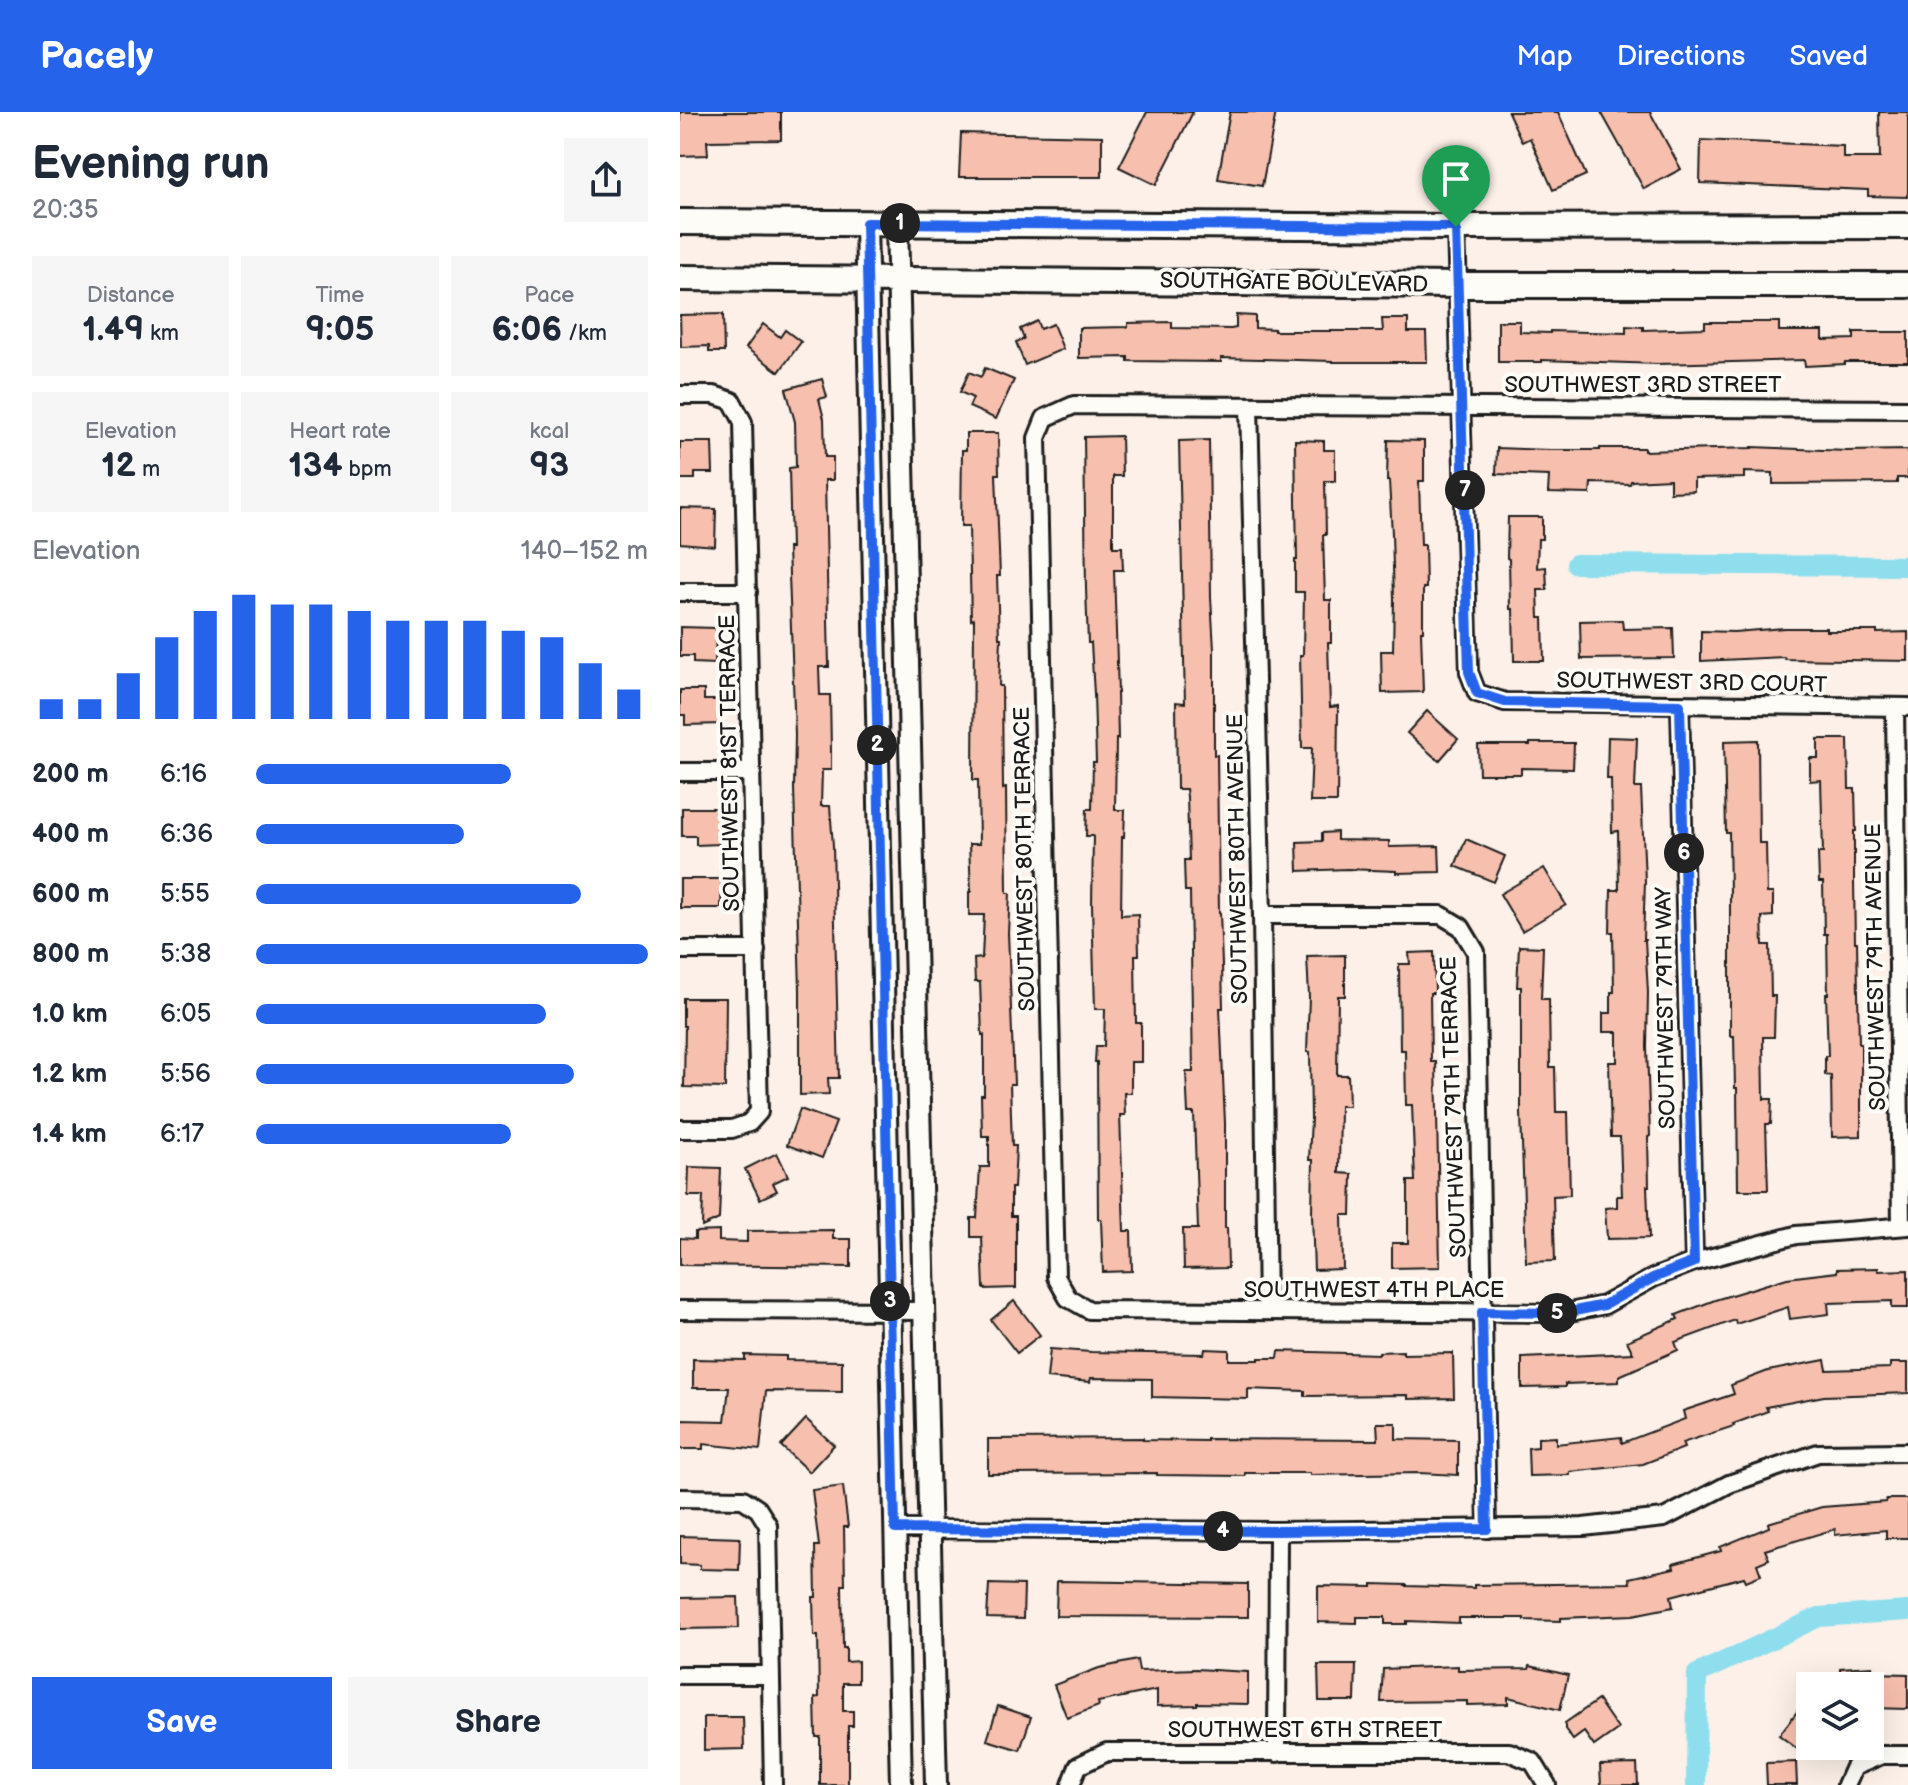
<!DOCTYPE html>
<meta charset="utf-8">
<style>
:root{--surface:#fff;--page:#f6f6f7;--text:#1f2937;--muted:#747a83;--accent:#2563eb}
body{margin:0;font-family:"Balsamiq Sans",sans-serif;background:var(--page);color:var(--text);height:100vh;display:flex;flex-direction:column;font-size:30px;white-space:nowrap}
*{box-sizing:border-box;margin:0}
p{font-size:26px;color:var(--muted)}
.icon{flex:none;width:44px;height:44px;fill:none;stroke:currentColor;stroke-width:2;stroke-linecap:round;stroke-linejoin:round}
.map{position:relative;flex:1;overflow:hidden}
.side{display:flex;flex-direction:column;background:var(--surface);width:680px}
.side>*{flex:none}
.fabs{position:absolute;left:1116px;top:1560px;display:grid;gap:16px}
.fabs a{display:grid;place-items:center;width:88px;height:88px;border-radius:0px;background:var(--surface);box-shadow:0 8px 32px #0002;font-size:40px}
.pin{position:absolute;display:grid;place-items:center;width:68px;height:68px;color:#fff;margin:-82px -34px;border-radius:50% 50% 50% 0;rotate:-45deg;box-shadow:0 0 8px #0007}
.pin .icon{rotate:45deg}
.km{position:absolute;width:40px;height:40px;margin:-20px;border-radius:50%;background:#222;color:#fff;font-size:22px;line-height:40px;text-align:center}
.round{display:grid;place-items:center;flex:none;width:84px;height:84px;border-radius:0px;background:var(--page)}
.overview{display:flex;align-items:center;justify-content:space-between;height:136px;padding:0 32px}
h1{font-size:44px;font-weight:600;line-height:60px}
.figures{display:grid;grid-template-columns:repeat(3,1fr);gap:12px;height:136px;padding:8px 32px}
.figures div{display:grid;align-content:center;border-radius:0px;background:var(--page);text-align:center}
.figures b{font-size:34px;font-weight:600}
.figures small{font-size:22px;font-weight:400}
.figures p{font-size:22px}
.chart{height:224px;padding:16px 32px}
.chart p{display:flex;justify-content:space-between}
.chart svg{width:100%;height:144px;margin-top:8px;stroke:var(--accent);stroke-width:6}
.primary-button{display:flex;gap:16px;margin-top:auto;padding:16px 32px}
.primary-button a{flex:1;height:92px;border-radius:0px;background:var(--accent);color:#fff;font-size:32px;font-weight:600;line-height:92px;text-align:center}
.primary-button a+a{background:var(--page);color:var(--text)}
ul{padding:0 32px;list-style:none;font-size:26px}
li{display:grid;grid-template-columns:128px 96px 1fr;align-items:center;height:60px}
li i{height:20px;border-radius:10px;background:var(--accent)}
header{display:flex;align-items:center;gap:48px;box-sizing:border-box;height:112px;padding:0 40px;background:var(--accent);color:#fff}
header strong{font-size:38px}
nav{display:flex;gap:44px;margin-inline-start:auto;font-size:28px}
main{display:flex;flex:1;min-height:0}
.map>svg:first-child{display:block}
</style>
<header>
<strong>Pacely</strong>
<nav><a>Map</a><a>Directions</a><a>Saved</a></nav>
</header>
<main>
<section class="side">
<div class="overview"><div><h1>Evening run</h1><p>20:35</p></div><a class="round"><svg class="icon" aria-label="share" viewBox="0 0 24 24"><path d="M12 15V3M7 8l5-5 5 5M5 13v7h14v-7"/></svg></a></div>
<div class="figures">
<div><p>Distance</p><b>1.49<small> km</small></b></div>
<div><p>Time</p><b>9:05</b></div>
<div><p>Pace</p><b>6:06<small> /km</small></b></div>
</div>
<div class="figures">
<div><p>Elevation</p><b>12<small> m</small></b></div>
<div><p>Heart rate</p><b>134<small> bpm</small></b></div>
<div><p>kcal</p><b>93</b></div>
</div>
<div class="chart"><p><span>Elevation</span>140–152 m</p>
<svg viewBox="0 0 160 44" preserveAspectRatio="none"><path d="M5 44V38M15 44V38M25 44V30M35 44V19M45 44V11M55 44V6M65 44V9M75 44V9M85 44V11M95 44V14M105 44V14M115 44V14M125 44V17M135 44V19M145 44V27M155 44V35"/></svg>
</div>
<ul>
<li><b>200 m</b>6:16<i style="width:65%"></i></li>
<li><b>400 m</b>6:36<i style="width:53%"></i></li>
<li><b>600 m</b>5:55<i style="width:83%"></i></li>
<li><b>800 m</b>5:38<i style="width:100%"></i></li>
<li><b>1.0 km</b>6:05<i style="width:74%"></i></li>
<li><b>1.2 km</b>5:56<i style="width:81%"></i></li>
<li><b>1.4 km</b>6:17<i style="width:65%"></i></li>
</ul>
<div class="primary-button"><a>Save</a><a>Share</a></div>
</section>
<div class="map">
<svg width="1228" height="1673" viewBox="0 0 1228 1673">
<rect width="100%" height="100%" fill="#fcf0e8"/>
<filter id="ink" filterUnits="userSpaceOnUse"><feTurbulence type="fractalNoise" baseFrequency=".0125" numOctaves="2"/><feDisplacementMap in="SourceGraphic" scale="16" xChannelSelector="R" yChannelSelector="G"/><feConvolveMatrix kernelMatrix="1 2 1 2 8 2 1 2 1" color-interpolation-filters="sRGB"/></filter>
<g filter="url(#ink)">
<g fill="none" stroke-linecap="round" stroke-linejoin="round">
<!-- canal -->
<g stroke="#8fdeee" stroke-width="20">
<polyline points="896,452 1228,454"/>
<polyline points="1016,1673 1017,1562 1139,1505 1228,1499"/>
</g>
</g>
<!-- building -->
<g fill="#f7bfad" stroke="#1c1c1c" stroke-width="2">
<polygon points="0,0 101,0 101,28 27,29 28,43 0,44"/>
<polygon points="467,0 513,0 476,73 439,55"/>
<polygon points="550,0 596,0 582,74 538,67"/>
<polygon points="828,0 878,0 906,63 873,78 850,26 842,30"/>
<polygon points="921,0 970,0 1001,57 964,77"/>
<polygon points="1199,0 1228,0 1228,85 1188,84 1188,78 1020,71 1021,28 1163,34 1163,46 1200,46"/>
<polygon points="281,21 422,24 422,65 279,65"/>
<polygon points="43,202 44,240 29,240 29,234 1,235 0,203"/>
<polygon points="556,203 575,204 575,216 594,217 594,219 703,219 702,207 728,207 728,220 746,220 747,250 653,250 653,249 541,246 541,250 448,249 448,245 399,246 399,216 448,215 448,211 492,210 492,216 551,217 556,216"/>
<polygon points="357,209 360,217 373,212 383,237 345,253 336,230 344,227 340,217"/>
<polygon points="818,209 840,209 840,220 870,221 870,219 946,221 946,214 963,215 963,218 1025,216 1025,210 1099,210 1099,219 1143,219 1143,228 1174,227 1174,220 1228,220 1228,250 1165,250 1165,252 1125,254 1124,248 978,252 862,248 862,250 818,250"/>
<polygon points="83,212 100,225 105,218 121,230 99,260 66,236"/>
<polygon points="305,256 334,268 316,307 289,295 293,286 280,280 289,260 301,265"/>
<polygon points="142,267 147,285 139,287 144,307 145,345 153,345 153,368 145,368 149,555 139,555 140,583 150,583 151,638 151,658 142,658 141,694 150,694 153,734 159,966 148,966 149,982 120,983 120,878 114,676 115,623 108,436 111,436 109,356 116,355 115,310 106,277"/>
<polygon points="286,321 318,321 319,362 316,362 320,464 317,464 319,526 321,526 319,574 322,574 323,677 326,676 327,781 330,781 328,821 334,972 330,972 332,1034 336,1034 334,1076 331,1076 331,1104 336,1104 336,1176 304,1177 302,1125 291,1125 291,1106 297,1106 300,1055 309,1055 309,1024 302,1024 301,983 304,983 304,923 302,923 300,870 295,870 294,847 302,846 304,803 289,803 289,780 291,780 289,732 299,732 298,668 293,668 294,507 291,508 289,414 281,414 282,338 286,338"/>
<polygon points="441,324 442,364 433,364 433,435 442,435 443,458 434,458 438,581 437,581 438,627 436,627 435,698 445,698 444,725 442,725 441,803 458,802 459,843 455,843 456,911 461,911 461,950 451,950 451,981 444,981 445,1003 440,1003 444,1119 451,1119 452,1159 423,1160 421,1107 418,1107 417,950 415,950 416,934 424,934 425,897 415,897 412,793 413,724 406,724 407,697 412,697 413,650 416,650 414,582 411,531 408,531 406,477 404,325"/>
<polygon points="529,328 531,485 534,538 534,643 537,643 539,801 540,801 542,853 543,896 540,896 545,1011 545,1116 547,1116 548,1156 504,1157 503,1117 518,1117 514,1001 508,1001 506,960 513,960 510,779 505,779 504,748 509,748 507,685 506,677 497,677 496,590 505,591 499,329"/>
<polygon points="615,328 644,329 644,338 655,338 655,369 645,369 646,423 643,423 645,488 651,488 651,531 648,531 650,595 658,594 657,690 630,690 632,636 622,636 620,543 623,543 624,480 615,480 615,448 617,448"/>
<polygon points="708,328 744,329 744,369 739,369 741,433 745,433 746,476 743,476 743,519 741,519 743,580 702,581 701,539 713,539 714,487 712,422 709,369 707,369"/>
<polygon points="0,330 32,330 33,361 15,361 15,367 0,367"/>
<polygon points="1072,335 1167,339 1228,338 1228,366 1217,366 1217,371 1093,372 1093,361 1064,360 1064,366 1014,367 1014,379 990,380 990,367 951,369 950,372 911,371 910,382 868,381 869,364 816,362 817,336 870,338 920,338 920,336 964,336 964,339 1072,336"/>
<polygon points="0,396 36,397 35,434 0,431"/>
<polygon points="828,405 862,405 862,427 858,427 857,456 866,455 867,478 858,478 859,506 863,506 864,549 834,549 833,497 830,497 829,447 827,446"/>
<polygon points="942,508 943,517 993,516 994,546 901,547 900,509"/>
<polygon points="0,515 36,516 35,552 13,551 13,544 0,544"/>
<polygon points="1104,516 1146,516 1146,519 1197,519 1197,521 1228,520 1228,549 1105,547 1104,545 1021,549 1021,519 1054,520"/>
<polygon points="0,578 24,578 24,588 41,588 42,612 5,613 5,603 0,603"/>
<polygon points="747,599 778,627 759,649 727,621"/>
<polygon points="928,625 957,626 955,676 961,676 965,769 963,828 965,828 968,880 967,935 970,1024 968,1025 969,1074 967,1074 969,1126 927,1127 925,1096 937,1095 937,1084 942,1084 940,1025 931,1025 929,950 937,950 937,920 923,920 923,901 931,901 931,880 934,880 933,820 930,820 931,778 939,778 938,719 932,720 931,667 927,667"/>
<polygon points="1138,627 1168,627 1169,677 1175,677 1176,719 1174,719 1174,770 1175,830 1177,830 1179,932 1181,932 1181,1024 1152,1025 1151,964 1145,963 1145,944 1148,944 1146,882 1148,882 1147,822 1144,822 1143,770 1139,770 1138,741 1143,741 1141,668 1130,669 1130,646 1138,646"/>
<polygon points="1078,628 1079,731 1086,731 1087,781 1093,781 1093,804 1082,805 1083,833 1090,833 1091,884 1095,884 1094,925 1083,925 1084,987 1092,987 1091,1012 1086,1012 1088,1078 1058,1078 1057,976 1055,976 1054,924 1050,924 1050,782 1049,721 1046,721 1044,629"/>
<polygon points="850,631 894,631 893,657 841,656 841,662 799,662 798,633 850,633"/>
<polygon points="2,696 40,696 40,732 16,733 16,724 2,724"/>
<polygon points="657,720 657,728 709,729 709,735 759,734 760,760 716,761 716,759 667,757 618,759 617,730 642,729 642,721"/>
<polygon points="786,727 825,744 814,770 775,754"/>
<polygon points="864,756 886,793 842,819 820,782"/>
<polygon points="0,767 42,767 41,796 0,796"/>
<polygon points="839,834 863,835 861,887 869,887 870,955 875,955 876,1000 888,1000 890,1083 873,1084 875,1149 846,1150 841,1001 841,875 837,875"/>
<polygon points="754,840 755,881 750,881 751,950 756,950 760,1155 712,1156 712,1131 728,1131 728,1069 735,1069 732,993 726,993 725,938 720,938 719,852 730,852 729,841"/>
<polygon points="665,843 665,884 658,884 657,963 668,963 669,994 660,994 659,1061 672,1062 671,1103 662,1103 663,1157 634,1158 632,1102 633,1048 629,1048 631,1006 630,940 627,940 629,885 627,844"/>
<polygon points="3,886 46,886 45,976 4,975 5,914 3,914"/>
<polygon points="120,997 156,1010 142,1046 107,1033"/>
<polygon points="97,1041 108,1064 93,1071 97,1079 80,1087 65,1057"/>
<polygon points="9,1055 41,1056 39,1107 22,1115 23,1084 8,1084"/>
<polygon points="153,1118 153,1127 171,1127 171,1155 0,1153 0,1126 15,1127 15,1120 39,1119 39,1129 67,1130 67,1119"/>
<polygon points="1198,1156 1198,1159 1228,1158 1228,1196 1212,1196 1212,1189 1148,1191 1149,1202 1110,1207 1108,1195 1056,1212 1055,1208 995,1230 998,1238 939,1264 939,1270 885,1272 885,1275 842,1276 842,1246 953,1241 947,1229 998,1207 996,1203 1035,1188 1107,1166 1157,1160 1157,1157"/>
<polygon points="334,1189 360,1223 337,1241 311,1208"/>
<polygon points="370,1237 411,1240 524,1242 525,1237 549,1238 549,1248 579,1248 579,1246 598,1246 599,1239 699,1242 699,1240 723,1239 723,1242 773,1241 774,1286 728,1287 728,1283 625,1284 625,1279 568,1277 568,1287 472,1285 472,1267 411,1266 410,1270 367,1266"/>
<polygon points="65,1243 106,1244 106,1248 162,1249 162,1280 86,1279 80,1338 23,1332 23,1337 0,1337 0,1308 45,1309 49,1276 13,1276 13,1247 65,1248"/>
<polygon points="1145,1248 1147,1258 1210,1256 1210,1251 1228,1251 1228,1281 1144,1284 1086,1295 1088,1299 1053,1312 1054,1314 1002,1331 1004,1336 963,1352 890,1360 890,1363 849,1364 848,1336 858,1335 858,1326 876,1325 876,1332 941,1325 942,1331 1005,1307 1003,1299 1054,1282 1051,1273 1088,1259"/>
<polygon points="126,1307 154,1333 129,1360 101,1334"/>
<polygon points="697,1311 716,1311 716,1327 778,1328 778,1363 739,1361 630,1363 630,1361 565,1361 565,1364 477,1363 477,1361 308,1362 308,1327 463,1326 463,1328 527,1329 527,1327 698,1328"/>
<polygon points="163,1374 168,1415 164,1415 165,1473 162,1473 163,1536 166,1536 166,1550 178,1549 178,1571 163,1571 163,1599 173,1599 173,1614 168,1614 168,1673 140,1673 140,1625 136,1625 135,1586 139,1585 138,1524 134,1524 133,1485 136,1485 135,1434 139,1434 132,1378"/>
<polygon points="1206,1387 1228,1387 1228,1426 1206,1426 1206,1418 1155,1423 1155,1417 1085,1438 1089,1447 1077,1452 1081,1463 1066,1469 1064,1465 991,1484 993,1495 953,1503 881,1506 881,1509 844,1508 844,1506 779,1506 779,1511 727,1509 727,1512 705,1512 705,1505 677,1505 677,1511 638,1510 638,1474 692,1475 692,1472 727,1473 727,1474 794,1476 794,1473 950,1471 949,1466 994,1456 993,1452 1041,1439 1040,1435 1089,1415 1088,1411 1142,1395 1206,1390"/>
<polygon points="0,1424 60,1426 59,1458 20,1457 20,1453 0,1452"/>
<polygon points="377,1469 568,1472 568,1505 376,1504"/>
<polygon points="309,1472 344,1473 343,1507 307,1506"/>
<polygon points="58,1485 59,1516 0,1517 0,1486"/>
<polygon points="457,1548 459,1559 516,1557 568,1560 568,1592 517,1591 517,1593 477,1594 477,1578 418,1590 419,1594 387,1606 374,1573 419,1556"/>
<polygon points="638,1553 676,1553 675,1589 639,1589"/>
<polygon points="778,1554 778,1558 849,1557 850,1554 888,1563 880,1598 828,1585 828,1592 787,1593 787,1589 701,1590 703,1557"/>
<polygon points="1192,1554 1193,1561 1228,1562 1228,1597 1190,1596 1190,1574 1160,1574 1160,1556"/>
<polygon points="1130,1583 1130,1625 1120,1639 1099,1623"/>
<polygon points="918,1588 938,1617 914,1634 904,1620 893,1628 885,1617 885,1611"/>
<polygon points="318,1594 351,1605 340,1638 307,1628"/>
<polygon points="24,1605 63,1605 64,1637 24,1638"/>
<polygon points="1116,1650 1117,1673 1087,1673 1086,1651"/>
<polygon points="957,1652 958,1673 921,1673 920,1653"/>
</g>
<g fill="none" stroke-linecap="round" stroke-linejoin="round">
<defs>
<g id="minor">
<polyline points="776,115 789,560 797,581 825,590 1228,595"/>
<polyline points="0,283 34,283 52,289 63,310 79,1000 69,1011 52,1017 0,1017"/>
<polyline points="569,294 582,803 587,1199"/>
<polyline points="1228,297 394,293 365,306 357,326 376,1165 388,1186 409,1198 885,1201 924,1193 973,1166 1014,1150 1116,1123 1228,1114"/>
<polyline points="0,480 68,480"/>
<polyline points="1000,593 1014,1150"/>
<polyline points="1215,595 1221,1114"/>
<polyline points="0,660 72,660"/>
<polyline points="582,803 761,803 781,815 796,840 807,1417"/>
<polyline points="0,838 76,838"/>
<polyline points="0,1198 246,1199"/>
<polyline points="0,1386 63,1387 78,1397 88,1413 93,1673"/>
<polyline points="215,1417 598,1419 903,1415 984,1406 1049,1372 1138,1341 1228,1340"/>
<polyline points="0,1563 90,1563"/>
<polyline points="597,1641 598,1419"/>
<polyline points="391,1673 398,1654 427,1640 829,1640 853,1650 867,1673"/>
<polyline points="1166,1673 1174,1655 1202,1643 1228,1643"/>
</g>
<g id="tertiary">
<polyline points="186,111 221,1673"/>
<polyline points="217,111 256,1673"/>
</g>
<g id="secondary">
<polyline points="0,110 776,115 1228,114"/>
<polyline points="0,166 778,173 1228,173"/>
</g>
</defs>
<!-- minor casing -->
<use href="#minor" stroke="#1c1c1c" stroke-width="22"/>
<!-- tertiary casing -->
<use href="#tertiary" stroke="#1c1c1c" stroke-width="26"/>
<!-- secondary casing -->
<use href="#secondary" stroke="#1c1c1c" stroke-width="30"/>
<!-- minor -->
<use href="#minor" stroke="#fdfcf7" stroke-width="16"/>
<!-- tertiary -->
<use href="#tertiary" stroke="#fdfcf7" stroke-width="20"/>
<!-- secondary -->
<use href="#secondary" stroke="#fdfcf7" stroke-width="24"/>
</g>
</g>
<g fill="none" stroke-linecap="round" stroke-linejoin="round" filter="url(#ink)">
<defs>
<polygon id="route" points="186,111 776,115 789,560 797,581 825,590 1000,593 1014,1150 973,1166 924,1193 885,1201 802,1200 807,1417 598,1419 215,1417"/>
</defs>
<!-- route casing -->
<use href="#route" stroke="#fff" stroke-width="16"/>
<!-- route -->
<use href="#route" stroke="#2563eb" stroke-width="10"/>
</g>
<g text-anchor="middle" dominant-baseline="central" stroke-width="8" stroke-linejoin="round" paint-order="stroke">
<!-- street labels -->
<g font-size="22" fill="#1c1c1c" stroke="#fdfcf7">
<text transform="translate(614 171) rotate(1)">SOUTHGATE BOULEVARD</text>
<text x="963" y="273">SOUTHWEST 3RD STREET</text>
<text transform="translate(1012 571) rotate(1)">SOUTHWEST 3RD COURT</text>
<text transform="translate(50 651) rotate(-91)">SOUTHWEST 81ST TERRACE</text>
<text transform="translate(345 747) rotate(-91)">SOUTHWEST 80TH TERRACE</text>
<text transform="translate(558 747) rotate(-91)">SOUTHWEST 80TH AVENUE</text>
<text transform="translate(1196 855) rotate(-91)">SOUTHWEST 79TH AVENUE</text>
<text transform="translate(986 896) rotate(-91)">SOUTHWEST 79TH WAY</text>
<text transform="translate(774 995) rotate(-92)">SOUTHWEST 79TH TERRACE</text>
<text x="694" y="1178">SOUTHWEST 4TH PLACE</text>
<text x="625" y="1618">SOUTHWEST 6TH STREET</text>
</g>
</g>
</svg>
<div class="fabs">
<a><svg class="icon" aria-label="layers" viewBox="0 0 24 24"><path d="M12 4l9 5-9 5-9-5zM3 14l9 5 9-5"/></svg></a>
</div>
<div class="pin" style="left:776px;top:115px;background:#1e9e55"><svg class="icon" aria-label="arrive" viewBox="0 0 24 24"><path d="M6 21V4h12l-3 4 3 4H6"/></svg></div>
<b class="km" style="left:220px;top:111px">1</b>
<b class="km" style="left:197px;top:633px">2</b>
<b class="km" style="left:210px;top:1189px">3</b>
<b class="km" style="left:543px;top:1419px">4</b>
<b class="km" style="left:877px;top:1201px">5</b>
<b class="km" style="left:1004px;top:741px">6</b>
<b class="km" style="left:785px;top:378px">7</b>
</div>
</main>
